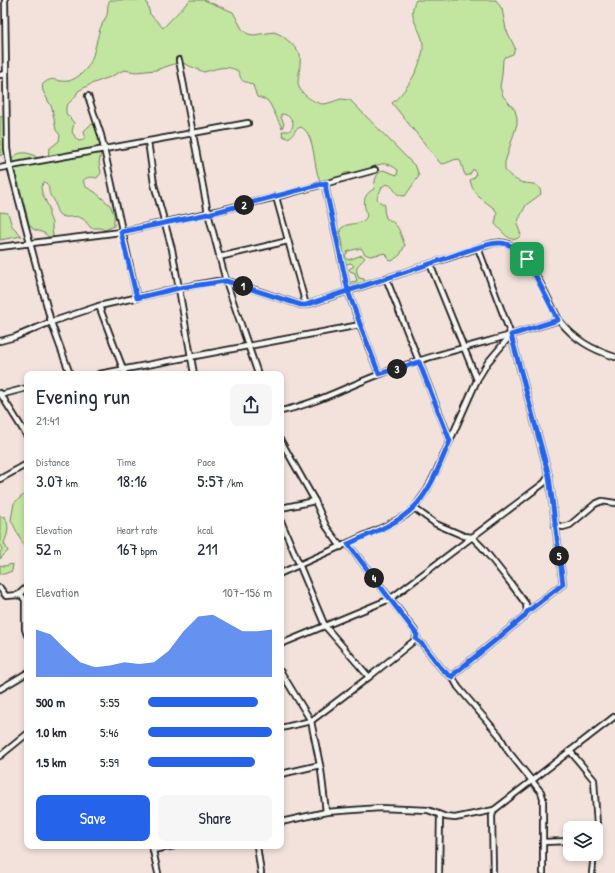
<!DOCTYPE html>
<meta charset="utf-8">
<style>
:root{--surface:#fff;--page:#f6f6f7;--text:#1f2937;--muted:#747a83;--accent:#2563eb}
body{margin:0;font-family:"Patrick Hand",sans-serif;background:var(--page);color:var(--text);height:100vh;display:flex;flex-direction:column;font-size:15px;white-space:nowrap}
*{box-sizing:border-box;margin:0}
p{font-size:13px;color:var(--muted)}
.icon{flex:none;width:22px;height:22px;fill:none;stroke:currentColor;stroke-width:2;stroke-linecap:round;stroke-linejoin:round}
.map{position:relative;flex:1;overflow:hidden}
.details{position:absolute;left:24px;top:371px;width:260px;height:478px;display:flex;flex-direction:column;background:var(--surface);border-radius:8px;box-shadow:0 2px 6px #0003}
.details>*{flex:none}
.buttons{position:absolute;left:563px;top:821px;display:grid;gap:8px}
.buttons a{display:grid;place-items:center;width:40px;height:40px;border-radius:8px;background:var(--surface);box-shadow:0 2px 6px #0003;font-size:20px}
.pin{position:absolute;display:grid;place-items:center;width:34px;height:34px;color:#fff;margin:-17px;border-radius:8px;box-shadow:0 2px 6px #0006}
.km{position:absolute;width:20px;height:20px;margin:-10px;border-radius:50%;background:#222;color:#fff;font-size:11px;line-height:20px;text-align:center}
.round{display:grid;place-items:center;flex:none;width:42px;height:42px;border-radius:8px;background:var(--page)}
.headline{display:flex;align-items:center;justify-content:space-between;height:68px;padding:0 12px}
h1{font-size:22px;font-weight:600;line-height:30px}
.stats{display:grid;grid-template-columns:repeat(3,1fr);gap:6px;height:68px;padding:4px 12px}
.stats div{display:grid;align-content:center}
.stats b{font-size:17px;font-weight:600}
.stats small{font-size:11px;font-weight:400}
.stats p{font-size:11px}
.chart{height:112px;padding:8px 12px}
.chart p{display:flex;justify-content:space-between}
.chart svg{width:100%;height:72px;margin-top:4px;fill:var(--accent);opacity:.7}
.primary-button{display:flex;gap:8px;margin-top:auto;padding:8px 12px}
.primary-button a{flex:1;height:46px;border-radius:8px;background:var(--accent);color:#fff;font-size:16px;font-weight:600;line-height:46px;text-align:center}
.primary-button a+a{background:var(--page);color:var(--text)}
ul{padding:0 12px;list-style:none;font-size:13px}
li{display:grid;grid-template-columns:64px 48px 1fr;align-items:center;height:30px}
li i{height:10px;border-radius:5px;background:var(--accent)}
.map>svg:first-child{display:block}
</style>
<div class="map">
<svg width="615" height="873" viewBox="0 0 615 873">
<rect width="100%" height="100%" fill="#f3e2db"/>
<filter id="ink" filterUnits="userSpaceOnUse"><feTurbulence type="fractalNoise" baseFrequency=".025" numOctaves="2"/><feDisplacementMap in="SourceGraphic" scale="8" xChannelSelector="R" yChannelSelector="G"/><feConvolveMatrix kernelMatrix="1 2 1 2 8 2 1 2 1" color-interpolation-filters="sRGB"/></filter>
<g filter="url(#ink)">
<!-- green -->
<g fill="#c2e6a0" stroke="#6f815e">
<path d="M110 0H146L150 14 163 28 190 0H204L233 12 242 29 248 34 254 35 274 32 281 35 291 43 300 54C301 63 299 72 298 82 298 93 313 102 322 104 329 104 334 101 341 99 343 99 347 100 350 100L416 167 419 176 405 196C392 196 397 186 386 184L382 187C378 198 372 198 385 205L384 211 386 218C401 226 398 230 405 245L400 255 392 261 389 260 386 253 370 256 365 254 361 248 348 251 345 256 348 260 362 255 365 258C358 266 354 266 359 278L364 279 365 282 353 286 350 284 351 282 357 281 355 273 350 271 349 269 354 266 351 263 346 264C341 259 343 253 343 246 342 241 341 235 340 230 346 220 362 228 367 216 364 204 361 196 374 189 375 181 375 174 383 170L397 175 398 170C381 156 373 170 357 173 353 174 349 172 345 173L333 183 322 184C312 171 317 135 301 127L296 129C293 134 293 136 287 138L283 136 282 131H289C298 124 290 114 281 114V117L284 124 282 128 270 104 267 100 257 97 253 85C240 78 244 86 238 71 226 64 216 69 204 72L180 62 156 70 136 72 124 70 110 77 91 84 78 91 75 97 66 106V113L74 123 72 132 77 140 80 141C86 139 85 136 84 131L89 126 92 124 99 131 101 152 99 163 101 173 97 178C91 177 87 176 83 181L86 187 95 192 110 205 114 214V226L105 230 100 228H91C88 225 86 221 83 219 75 213 66 221 59 214 55 210 56 205 54 200 53 198 51 197 50 195 48 190 50 187 46 183L44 182 41 187 42 193 49 208V215L52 223V229L53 235 52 237H49L44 233 33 229 29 224 19 184 13 173 11 161C17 149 31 152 39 159L48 158 49 149 59 141 60 135 56 130 52 108 43 91 42 85C53 74 56 83 68 81 74 80 82 74 86 69 94 61 96 40 100 29 102 24 105 19 107 15 108 10 107 4 110 0Z"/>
<path d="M416 0H496L502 9 506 29 515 48 513 54 505 57 503 59 502 75 500 87 503 96 515 110 517 118V124L505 162V170C509 176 518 182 524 183 533 184 540 183 541 194L526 205 519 219 517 224 521 235C512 247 502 231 495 224L497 213 495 209 479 197 472 187 470 180 475 177 476 174 475 171 473 169 470 174 466 176C462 171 463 164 459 159 452 159 448 164 441 164L392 103C407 91 424 63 423 44 421 26 406 19 416 0Z"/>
<polygon points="0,116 3,116 7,152 0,156"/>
<polygon points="0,212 8,213 12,226 22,236 0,240"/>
<polygon points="27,492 27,552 11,520 14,503"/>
<path d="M0 516 5 517C10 527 8 533 4 543L8 551 0 559V553L2 549 0 545Z"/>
<polygon points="13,564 12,571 4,574 0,574 0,565 4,566"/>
</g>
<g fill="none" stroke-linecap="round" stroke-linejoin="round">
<defs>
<g id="minor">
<polyline points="5,0 7,148 9,163 51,322 70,374"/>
<polyline points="179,60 208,213 226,281 258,374"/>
<polyline points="0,75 6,74"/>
<polyline points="88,96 101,135 137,298"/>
<polyline points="148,141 154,184 172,249 194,374"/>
<polyline points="0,168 248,123"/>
<polyline points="326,183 326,190 348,291 360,325 379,374"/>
<polyline points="276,197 306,305"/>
<polyline points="0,247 121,232 208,213 276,197 375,170"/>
<polyline points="478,248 511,335 549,476 563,584 527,612 524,617 455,673 453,678 458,687 499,735 508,751 541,792 543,798 543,873"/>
<polyline points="219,257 288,241"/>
<polyline points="430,264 477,380"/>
<polyline points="386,278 450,440"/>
<polyline points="99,306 125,374"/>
<path d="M0 341 15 337 51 322 99 306 179 288 217 281 231 282 301 305H306L478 248C487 245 499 240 508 244 528 250 549 302 559 320 575 340 591 349 615 357"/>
<polyline points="99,374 360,325"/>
<polyline points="0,393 27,436"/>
<polyline points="0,395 27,388"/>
<path d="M281 411C315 404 346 387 378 375 421 358 467 347 511 335"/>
<polyline points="281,441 315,501 326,526 341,547"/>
<polyline points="0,479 27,464"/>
<polyline points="281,508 315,501"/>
<polyline points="414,508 436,524 464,536 472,537 482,547 509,581 526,604 527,612"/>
<polyline points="281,521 325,626 369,677"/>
<polyline points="555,525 563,527 570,525 595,504 602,501 615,503"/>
<polyline points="281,573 386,526 406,515 414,508 427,490 436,472 477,380 488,362 511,335 559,320"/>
<polyline points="0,588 6,596 18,595 22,596 25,600 25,629 27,635"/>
<polyline points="18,595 27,587"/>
<path d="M416 639C430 648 438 671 453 677"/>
<polyline points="281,644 390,599 544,483 549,476"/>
<polyline points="281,672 311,721 321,770 326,812"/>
<polyline points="0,689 27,673"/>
<polyline points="281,728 311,721 369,677 415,640 417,637 415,631 348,544"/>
<polyline points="570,751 594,780 597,825 596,833"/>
<polyline points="0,756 27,734"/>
<polyline points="281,774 320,765"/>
<polyline points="281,822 326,812 380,808 428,810 446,817 455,818 494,810"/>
<polyline points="543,842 570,841"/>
<polyline points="152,846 158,873"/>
<polyline points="257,846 261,873"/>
<polyline points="153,850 174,846"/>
<polyline points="439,873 440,815"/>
<polyline points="493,873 492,816 494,810 614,717"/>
<polyline points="592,873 594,854"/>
</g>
</defs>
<!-- minor casing -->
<use href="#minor" stroke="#1c1c1c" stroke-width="8"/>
<!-- minor -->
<use href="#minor" stroke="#f6f6f2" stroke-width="4.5"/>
</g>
</g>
<g fill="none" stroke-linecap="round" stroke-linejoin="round" filter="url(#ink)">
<defs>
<path id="route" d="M527 259C519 251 512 243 499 243 484 243 451 257 435 262 392 277 349 290 306 305H301L226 281 179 288 137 298 121 232 208 214 326 183V190L348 291 360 324 379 374 419 362 450 441C440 463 431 491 413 508 396 525 369 534 348 544L415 632 417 635 416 639C430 648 438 671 453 677L455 673 513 626 524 617 527 612 563 584 549 476 511 335 558 320 527 259"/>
</defs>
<!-- route casing -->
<use href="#route" stroke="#fff" stroke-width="8"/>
<!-- route -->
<use href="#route" stroke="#2563eb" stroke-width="5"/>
</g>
</svg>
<div class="buttons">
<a><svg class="icon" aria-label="layers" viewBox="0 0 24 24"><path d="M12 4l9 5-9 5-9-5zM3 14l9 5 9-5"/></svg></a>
</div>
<div class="pin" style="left:527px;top:259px;background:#1e9e55"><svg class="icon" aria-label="arrive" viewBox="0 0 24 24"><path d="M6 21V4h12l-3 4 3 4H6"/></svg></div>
<b class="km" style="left:243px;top:286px">1</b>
<b class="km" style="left:244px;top:205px">2</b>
<b class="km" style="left:397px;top:369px">3</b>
<b class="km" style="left:374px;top:578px">4</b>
<b class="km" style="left:559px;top:556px">5</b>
<section class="details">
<div class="headline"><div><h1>Evening run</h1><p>21:41</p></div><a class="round"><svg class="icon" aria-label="share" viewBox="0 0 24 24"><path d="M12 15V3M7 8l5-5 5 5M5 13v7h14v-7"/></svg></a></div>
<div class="stats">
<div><p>Distance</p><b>3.07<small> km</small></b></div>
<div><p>Time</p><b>18:16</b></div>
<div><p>Pace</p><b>5:57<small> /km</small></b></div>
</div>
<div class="stats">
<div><p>Elevation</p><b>52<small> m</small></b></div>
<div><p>Heart rate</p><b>167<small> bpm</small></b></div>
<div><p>kcal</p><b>211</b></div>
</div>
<div class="chart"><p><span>Elevation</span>107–156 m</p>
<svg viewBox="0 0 160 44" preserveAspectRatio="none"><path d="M0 44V15L10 18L20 27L30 35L40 38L50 37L60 35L70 36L80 35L90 28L100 16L110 7L120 6L130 11L140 16L150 16L160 15V44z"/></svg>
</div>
<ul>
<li><b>500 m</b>5:55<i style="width:89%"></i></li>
<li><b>1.0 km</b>5:46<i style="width:100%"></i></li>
<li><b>1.5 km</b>5:59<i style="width:86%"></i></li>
</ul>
<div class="primary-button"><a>Save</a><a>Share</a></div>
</section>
</div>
